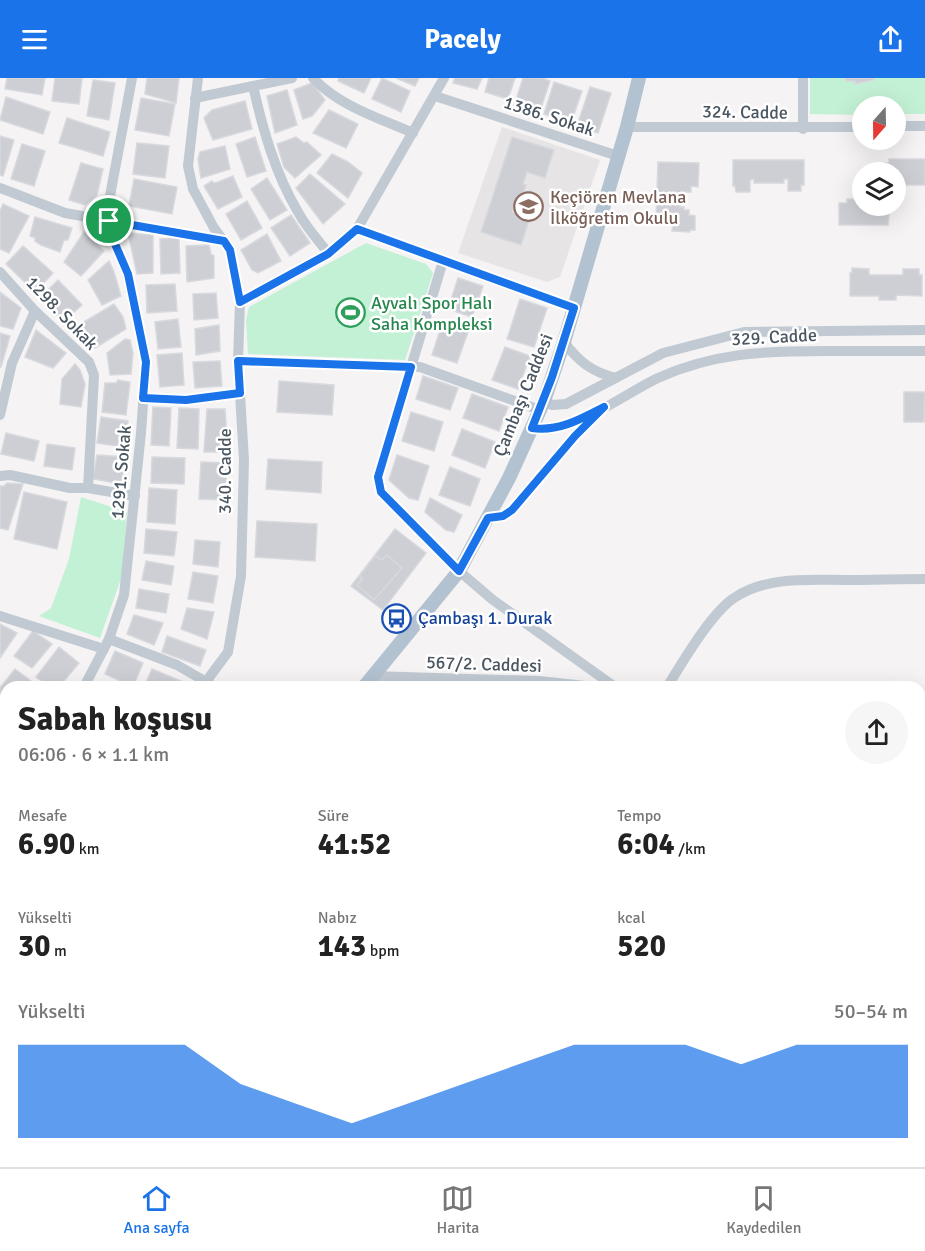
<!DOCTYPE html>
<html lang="tr">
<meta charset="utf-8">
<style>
:root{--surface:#fff;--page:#f6f6f6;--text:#222;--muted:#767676;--line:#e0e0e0;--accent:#1a73e8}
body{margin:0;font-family:Signika,sans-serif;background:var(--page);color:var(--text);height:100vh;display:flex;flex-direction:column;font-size:22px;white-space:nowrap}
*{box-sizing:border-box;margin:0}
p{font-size:20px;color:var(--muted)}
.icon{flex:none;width:33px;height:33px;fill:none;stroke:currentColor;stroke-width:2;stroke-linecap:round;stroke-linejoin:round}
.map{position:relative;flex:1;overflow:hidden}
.sheet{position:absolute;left:0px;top:603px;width:926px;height:486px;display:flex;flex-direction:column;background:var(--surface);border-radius:18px 18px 0 0;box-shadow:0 6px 24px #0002}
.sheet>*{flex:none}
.needle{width:39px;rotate:200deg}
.fabs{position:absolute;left:852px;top:18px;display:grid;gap:12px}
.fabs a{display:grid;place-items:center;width:54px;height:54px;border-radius:50%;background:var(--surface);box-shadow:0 6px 24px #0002;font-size:30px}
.pin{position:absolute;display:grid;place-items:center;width:51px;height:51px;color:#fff;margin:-26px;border:3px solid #fff;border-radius:50%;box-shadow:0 2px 6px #0007}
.round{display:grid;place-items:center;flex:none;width:63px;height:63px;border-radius:32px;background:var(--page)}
.head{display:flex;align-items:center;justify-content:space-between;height:102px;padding:0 18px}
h1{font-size:33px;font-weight:700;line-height:45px}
.figures{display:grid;grid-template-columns:repeat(3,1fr);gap:9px;height:102px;padding:6px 18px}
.figures div{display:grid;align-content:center}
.figures b{font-size:30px;font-weight:700}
.figures small{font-size:16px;font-weight:400}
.figures p{font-size:16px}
.chart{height:168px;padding:12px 18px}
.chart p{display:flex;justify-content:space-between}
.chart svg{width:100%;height:108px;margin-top:6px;fill:var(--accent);opacity:.7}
header{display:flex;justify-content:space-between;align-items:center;height:78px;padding:0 18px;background:var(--accent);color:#fff;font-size:27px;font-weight:700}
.tab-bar{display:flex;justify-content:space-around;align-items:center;height:84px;border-top:2px solid var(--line);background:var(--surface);font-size:16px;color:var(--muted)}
.tab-bar a{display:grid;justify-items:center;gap:3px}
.tab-bar .active{color:var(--accent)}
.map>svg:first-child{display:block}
</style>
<header><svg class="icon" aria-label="menu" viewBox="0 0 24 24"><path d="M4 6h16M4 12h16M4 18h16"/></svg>Pacely<svg class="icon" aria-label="share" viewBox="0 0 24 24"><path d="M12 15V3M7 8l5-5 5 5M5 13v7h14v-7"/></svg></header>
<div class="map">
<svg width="925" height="1089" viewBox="0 0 925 1089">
<rect width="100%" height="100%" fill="#f5f3f3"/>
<!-- education -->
<g fill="#e6e4e5">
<polygon points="502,49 600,82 560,199 547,204 458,175"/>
<polygon points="6,934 6,1040 2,1043 0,1040 0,938"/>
</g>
<!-- green -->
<g fill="#c3f1d5">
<polygon points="810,0 925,0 925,36 896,36 896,28 862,28 862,37 810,36"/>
<polygon points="366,165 426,186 433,195 405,282 248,276 246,242 249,229"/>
<polygon points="81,419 127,434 122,498 100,560 39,538 51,530 69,481"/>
<polygon points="309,1083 555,1083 555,1089 315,1089"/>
</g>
<!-- building -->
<g fill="#cdcfd5" stroke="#d7d9de" stroke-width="1.5">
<polygon points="7,0 45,0 42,17 5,11"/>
<polygon points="55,0 82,0 79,26 52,23"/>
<polygon points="147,0 179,0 176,25 145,16"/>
<polygon points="339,0 371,0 364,15 338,3"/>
<polygon points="382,0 410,13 401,34 372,21"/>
<polygon points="396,0 419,0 415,8"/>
<polygon points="455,0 482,0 477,11 453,5"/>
<polygon points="489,0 515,0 508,21 485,14"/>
<polygon points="523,0 542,0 550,3 539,36 514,28"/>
<polygon points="845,0 874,0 874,2 855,6 855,3 846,3"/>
<polygon points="93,2 115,5 109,42 87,38"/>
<polygon points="554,4 582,13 571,45 544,36"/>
<polygon points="312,5 325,22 312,38 303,41 294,12"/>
<polygon points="590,9 611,15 598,55 577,48"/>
<polygon points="287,12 297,47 275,55 267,18"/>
<polygon points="6,19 50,34 43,56 0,42"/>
<polygon points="141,20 175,26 169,58 135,52"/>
<polygon points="245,23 252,51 213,62 204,40 212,32"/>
<polygon points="329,32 358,46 346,70 313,55"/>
<polygon points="67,40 110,54 103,78 59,65"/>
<polygon points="0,58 14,62 3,98 0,97"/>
<polygon points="255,59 266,93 247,99 236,66"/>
<polygon points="296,59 304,65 307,64 321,77 295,100 284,89 277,66"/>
<polygon points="512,59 554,72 545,100 527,94 523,106 526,107 519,128 515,126 512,134 530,140 521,167 481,154"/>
<polygon points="137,65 169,68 165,100 133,96"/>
<polygon points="22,66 45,73 34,108 11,101"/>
<polygon points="225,68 230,91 201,100 198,81 200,74"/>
<polygon points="332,76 348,84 362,95 348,120 317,95"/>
<polygon points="889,81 925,81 925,107 896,107 896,94 882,94 882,85 889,85"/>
<polygon points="733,82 804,82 804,107 801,107 801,113 788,113 788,101 784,101 784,105 754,105 754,101 750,102 750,114 736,114 735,108 733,108"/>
<polygon points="658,84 699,85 698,109 691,108 691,114 684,114 684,119 680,119 680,129 684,129 684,132 689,132 689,137 695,138 695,152 690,152 690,154 672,153 673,142 656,142"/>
<polygon points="81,85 103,91 97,117 85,127 69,122"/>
<polygon points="310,96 345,126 323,146 296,110"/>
<polygon points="233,98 242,119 218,131 204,108 212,103 214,105 218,104"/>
<polygon points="267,100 287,132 270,142 251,111"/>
<polygon points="134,101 177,109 172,136 129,128"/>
<polygon points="847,121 862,121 862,128 890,128 888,147 839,147 839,125 847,125"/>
<polygon points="247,123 262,150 241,162 226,136"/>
<polygon points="3,126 29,138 9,175 0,171 0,133"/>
<polygon points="291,137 310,165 290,178 271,150"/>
<polygon points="35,139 72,150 68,162 64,162 60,174 41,167 35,163 35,160 30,158"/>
<polygon points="84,154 104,173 81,198 64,184"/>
<polygon points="128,155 153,157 153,195 137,196"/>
<polygon points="267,156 281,183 258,195 252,192 241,172"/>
<polygon points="179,160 180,195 161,196 160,161"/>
<polygon points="209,167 211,176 214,178 214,200 187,204 186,168"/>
<polygon points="23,168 53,195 35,214 6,186"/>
<polygon points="109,183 114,194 121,218 102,227 88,202"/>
<polygon points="852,190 869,191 869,197 903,197 903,191 919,191 919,197 922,197 922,218 896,217 896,222 879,222 879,218 850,218 850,195 852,195"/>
<polygon points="458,200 483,208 472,239 448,231"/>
<polygon points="58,202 82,227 63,244 40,220"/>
<polygon points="175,206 177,233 147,235 146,207"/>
<polygon points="0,214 21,230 13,251 0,248"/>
<polygon points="216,215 218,240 194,242 193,216"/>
<polygon points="520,221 547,230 534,269 507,261"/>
<polygon points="114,226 123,239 126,251 95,270 77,248"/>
<polygon points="178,241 181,269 158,271 155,244"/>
<polygon points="442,246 468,254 457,285 432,277"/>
<polygon points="219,247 220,273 196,277 195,251"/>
<polygon points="36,252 66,275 53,290 25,279"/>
<polygon points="0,255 10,258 1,289 0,289"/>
<polygon points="125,261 130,262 133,275 131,296 110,297 107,275"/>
<polygon points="505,269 530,278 518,311 492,302"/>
<polygon points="182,275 184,307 160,309 157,277"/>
<polygon points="220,283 222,308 195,310 193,284"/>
<polygon points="75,286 80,292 85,306 81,329 60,326 62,301"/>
<polygon points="423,298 458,310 450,332 416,321"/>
<polygon points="118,302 130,304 126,337 102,334 105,305 116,305"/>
<polygon points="279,303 334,307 332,337 277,334"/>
<polygon points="904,314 925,314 924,344 904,344"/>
<polygon points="472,316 508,329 499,353 463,340"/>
<polygon points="153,329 171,330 169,368 151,367"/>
<polygon points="179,330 199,331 198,371 177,370"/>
<polygon points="207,331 225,331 228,374 204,374"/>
<polygon points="411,334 443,344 434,373 402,363"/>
<polygon points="101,339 128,343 124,369 97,365"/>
<polygon points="462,351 495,364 485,390 452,377"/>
<polygon points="6,355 39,363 34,383 1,376"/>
<polygon points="47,366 75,370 72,392 44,388"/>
<polygon points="97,377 126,379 121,406 93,401"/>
<polygon points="397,377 429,388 418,422 409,420 389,402"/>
<polygon points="152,379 185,380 184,406 151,405"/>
<polygon points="268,381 322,384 321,415 266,411"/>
<polygon points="201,384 227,385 225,422 199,421"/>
<polygon points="450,389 480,401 470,428 439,417"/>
<polygon points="7,405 23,406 8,452 0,450 0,408 4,408"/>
<polygon points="149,410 177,412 175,446 147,444"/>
<polygon points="24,414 67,424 57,471 14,461"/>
<polygon points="430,420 462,437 454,454 446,452 425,434"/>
<polygon points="257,443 317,446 315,483 255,479"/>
<polygon points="146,451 177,454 174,478 144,475"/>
<polygon points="395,451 426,475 383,532 351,508"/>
<polygon points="195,462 220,464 218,489 193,486"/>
<polygon points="387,477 402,490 374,522 357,507 362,502 360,497 375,478 382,482"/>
<polygon points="146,483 174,488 171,507 142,502"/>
<polygon points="193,494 218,498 213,525 188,521"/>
<polygon points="139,511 169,516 166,535 136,530"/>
<polygon points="187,530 214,534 207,561 181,551"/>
<polygon points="134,537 163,545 154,567 127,556"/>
<polygon points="0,546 17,555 0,580"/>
<polygon points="33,553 52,566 32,590 14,578"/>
<polygon points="167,558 206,572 200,588 162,574"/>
<polygon points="59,569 79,585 59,609 50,609 36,599"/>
<polygon points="115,573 143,585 133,609 105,596"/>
<polygon points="15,591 39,609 6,609 6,619 0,614 0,610"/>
<polygon points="152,591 183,604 181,609 144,609"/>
<polygon points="0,625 6,629 6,655 0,650"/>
<polygon points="3,710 6,714 6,733 0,738 0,712"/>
<polygon points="6,747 6,766 0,758 0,751"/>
<polygon points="6,812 6,841 0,845 0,816"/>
<polygon points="0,880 6,891 6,914 0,917"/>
<polygon points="0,967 6,977 6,1030 0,1034"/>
<polygon points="77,1083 94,1083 92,1089 76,1089"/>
<polygon points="100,1083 116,1083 115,1089 98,1089"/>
<polygon points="144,1083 161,1083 159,1089 143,1089"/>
</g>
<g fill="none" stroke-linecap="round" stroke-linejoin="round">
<!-- minor -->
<g stroke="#c1cad2" stroke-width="10">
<polyline points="198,0 188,88 193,111 214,150 230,172 240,224 238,283 244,382 241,498 228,574 202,609"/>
<path d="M313 0C339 28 379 40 413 55"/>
<path d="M253 8C263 52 275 95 298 134 306 149 318 162 328 175"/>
<polyline points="435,18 618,78"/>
<polyline points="195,20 292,0"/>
<polyline points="896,48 925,48"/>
<polyline points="627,49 862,49"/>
<polyline points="803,51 803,0"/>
<polyline points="0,110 65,135 224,163"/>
<polyline points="357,151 444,0"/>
<polyline points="443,183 378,399 381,414 459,493 493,522 615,609"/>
<polyline points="0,194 35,233 89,284 94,297 88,410"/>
<polyline points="240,224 328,175 357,151 574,230"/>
<path d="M564 264C579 284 592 294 616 300"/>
<polyline points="238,283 420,289 540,332"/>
<polyline points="143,320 186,322 240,315"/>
<polyline points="544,323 552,327 566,326 663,275 744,254 925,252"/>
<polyline points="0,337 12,285 35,233"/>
<path d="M532 350C575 356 620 318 658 300 713 275 764 273 824 273 858 273 891 273 925 273"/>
<polyline points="0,398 10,397 70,410 88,410 135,418"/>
<polyline points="488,440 503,438 512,432 566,368 597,336"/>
<polyline points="0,538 104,571"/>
<polyline points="109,561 177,587 215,609"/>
<polyline points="372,598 539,603 595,609"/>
<polyline points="84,609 109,561 124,517 141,355 146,284 127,196 112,159 107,134 132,0"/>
<path d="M667 609C682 585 711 535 734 520 766 498 809 502 846 502 872 502 899 501 925 501"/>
<polyline points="0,695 6,689"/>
<polyline points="920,732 925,732"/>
<polyline points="0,779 6,789"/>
<polyline points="0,933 6,929"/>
<polyline points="920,1032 925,1012"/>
<polyline points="0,1047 4,1054"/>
<polyline points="44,1083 47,1089"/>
<polyline points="248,1083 249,1089"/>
<polyline points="269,1083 277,1089"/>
<polyline points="631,1083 633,1089"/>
<polyline points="805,1083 809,1089"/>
<polyline points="62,1089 64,1083"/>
<polyline points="130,1089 132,1083"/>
<polyline points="703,1089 712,1083"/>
</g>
<!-- major -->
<g stroke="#b3c2d1" stroke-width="14">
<polyline points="364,609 459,493 509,400 544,323 564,264 627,49 639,0"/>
<polyline points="216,1089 218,1083"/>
</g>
</g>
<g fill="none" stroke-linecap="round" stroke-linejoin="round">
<defs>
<path id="route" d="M109 143 224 163 230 172 240 224 328 176 357 151 574 230 552 299 532 350C558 354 581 341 604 329L575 358 512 432 503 438 488 440 459 493 381 414 378 399 411 289 238 283 240 315 186 322 143 320 146 284 128 196 112 159Z"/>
</defs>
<!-- route casing -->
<use href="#route" stroke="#fff" stroke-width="12"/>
<!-- route -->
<use href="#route" stroke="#1a73e8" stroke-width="8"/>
</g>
<!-- icons -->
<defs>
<symbol id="school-ring" viewBox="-11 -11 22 22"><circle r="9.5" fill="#fff" stroke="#8d6e63" stroke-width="1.5"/><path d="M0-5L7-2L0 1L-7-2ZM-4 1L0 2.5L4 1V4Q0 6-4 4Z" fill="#8d6e63"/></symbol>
<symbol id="stadium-ring" viewBox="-11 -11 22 22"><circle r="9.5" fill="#fff" stroke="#2e9e5b" stroke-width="1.5"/><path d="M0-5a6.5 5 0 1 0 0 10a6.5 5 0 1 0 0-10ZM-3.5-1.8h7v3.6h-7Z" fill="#2e9e5b"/></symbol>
<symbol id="bus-ring" viewBox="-11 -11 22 22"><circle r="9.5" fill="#fff" stroke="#1a4fb4" stroke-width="1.5"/><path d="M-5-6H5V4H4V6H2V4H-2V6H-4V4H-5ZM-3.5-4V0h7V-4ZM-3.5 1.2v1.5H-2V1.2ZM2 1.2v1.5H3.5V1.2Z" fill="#1a4fb4"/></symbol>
</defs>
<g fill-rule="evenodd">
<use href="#school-ring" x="512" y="112" width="33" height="33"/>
<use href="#stadium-ring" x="334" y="218" width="33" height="33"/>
<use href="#bus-ring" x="380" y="524" width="33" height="33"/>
</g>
<g text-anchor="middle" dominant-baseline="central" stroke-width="5" stroke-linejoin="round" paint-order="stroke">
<!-- street labels -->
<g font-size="18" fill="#4a5661" stroke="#fff">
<text transform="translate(745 34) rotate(1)">324. Cadde</text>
<text transform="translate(549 38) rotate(18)">1386. Sokak</text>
<text transform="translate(62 235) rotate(46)">1298. Sokak</text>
<text transform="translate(774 259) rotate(-3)">329. Cadde</text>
<text transform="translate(523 317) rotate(-68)">Çambaşı Caddesi</text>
<text transform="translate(225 393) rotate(-90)">340. Cadde</text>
<text transform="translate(121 394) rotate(-85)">1291. Sokak</text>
<text transform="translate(484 586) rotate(2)">567/2. Caddesi</text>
</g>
<!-- education labels -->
<g font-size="18" fill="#785e54" stroke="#fff" text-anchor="start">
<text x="550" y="119">Keçiören Mevlana<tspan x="550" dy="21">İlköğretim Okulu</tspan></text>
</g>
<!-- leisure labels -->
<g font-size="18" fill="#27864d" stroke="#fff" text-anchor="start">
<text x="371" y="225">Ayvalı Spor Halı<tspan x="371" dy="21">Saha Kompleksi</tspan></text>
</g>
<!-- transit labels -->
<g font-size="18" fill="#164399" stroke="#fff" text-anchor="start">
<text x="418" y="540">Çambaşı 1. Durak</text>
</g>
</g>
</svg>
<div class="fabs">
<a><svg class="needle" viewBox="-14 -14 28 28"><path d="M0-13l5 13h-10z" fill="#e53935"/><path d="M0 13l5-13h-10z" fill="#767676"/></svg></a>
<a><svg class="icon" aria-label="layers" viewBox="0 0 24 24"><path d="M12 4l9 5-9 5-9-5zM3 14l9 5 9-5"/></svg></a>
</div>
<div class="pin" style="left:109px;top:143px;background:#1e9e55"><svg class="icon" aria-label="arrive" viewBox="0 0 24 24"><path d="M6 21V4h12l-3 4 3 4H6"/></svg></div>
<section class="sheet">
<div class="head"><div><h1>Sabah koşusu</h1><p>06:06 · 6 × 1.1 km</p></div><a class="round"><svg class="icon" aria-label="share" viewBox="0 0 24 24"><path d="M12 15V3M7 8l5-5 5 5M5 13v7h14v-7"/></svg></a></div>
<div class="figures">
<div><p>Mesafe</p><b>6.90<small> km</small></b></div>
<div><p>Süre</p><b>41:52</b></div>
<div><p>Tempo</p><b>6:04<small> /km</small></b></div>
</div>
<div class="figures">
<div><p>Yükselti</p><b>30<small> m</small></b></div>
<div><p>Nabız</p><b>143<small> bpm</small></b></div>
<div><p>kcal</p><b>520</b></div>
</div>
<div class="chart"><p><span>Yükselti</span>50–54 m</p>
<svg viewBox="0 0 160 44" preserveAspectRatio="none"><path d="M0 44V6L10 6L20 6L30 6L40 22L50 30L60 38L70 30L80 22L90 14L100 6L110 6L120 6L130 14L140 6L150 6L160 6V44z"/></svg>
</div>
</section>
</div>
<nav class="tab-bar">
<a class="active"><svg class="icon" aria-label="home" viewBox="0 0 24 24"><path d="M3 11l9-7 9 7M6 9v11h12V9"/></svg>Ana sayfa</a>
<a><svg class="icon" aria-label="map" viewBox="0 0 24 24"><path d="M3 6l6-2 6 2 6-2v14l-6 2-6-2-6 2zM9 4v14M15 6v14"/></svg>Harita</a>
<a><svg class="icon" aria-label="saved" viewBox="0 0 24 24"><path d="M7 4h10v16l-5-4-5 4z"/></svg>Kaydedilen</a>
</nav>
